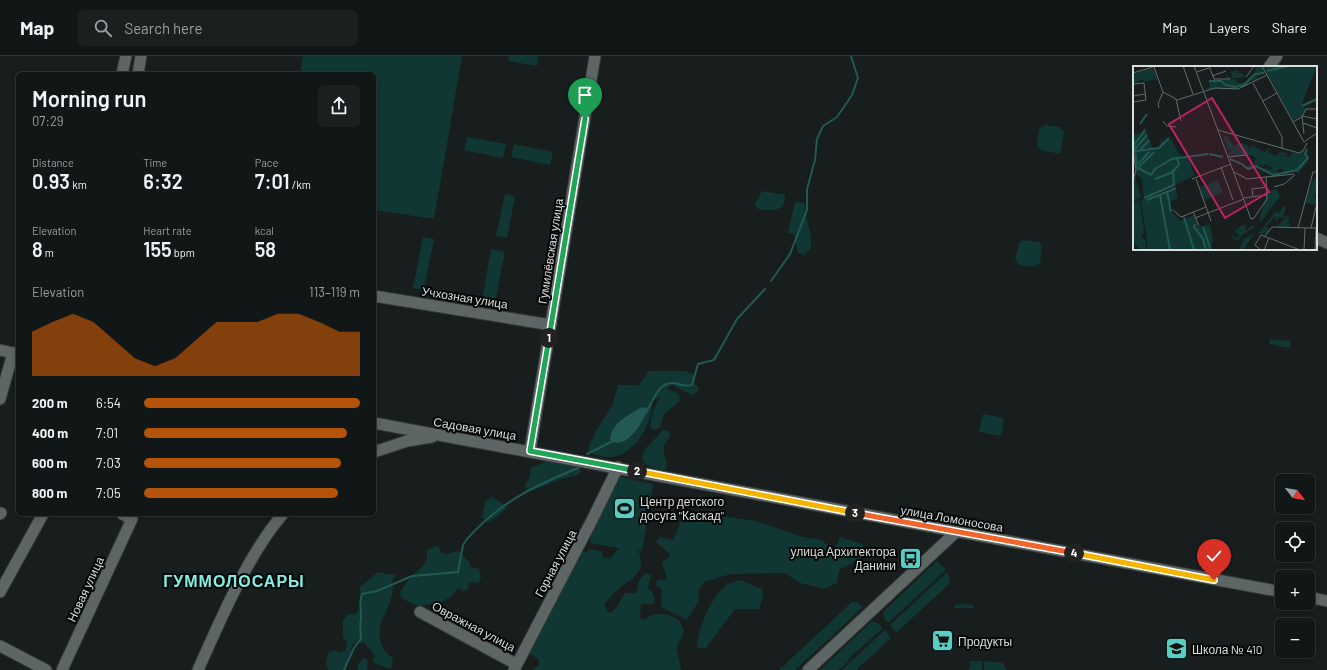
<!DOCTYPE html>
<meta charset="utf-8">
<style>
:root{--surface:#111616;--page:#1a1f1f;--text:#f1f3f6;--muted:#9c9fa1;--line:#303535;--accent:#b45309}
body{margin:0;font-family:Barlow,sans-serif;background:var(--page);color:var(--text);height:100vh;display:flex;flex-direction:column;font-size:15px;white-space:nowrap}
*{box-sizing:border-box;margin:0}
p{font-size:13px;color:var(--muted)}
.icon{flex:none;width:22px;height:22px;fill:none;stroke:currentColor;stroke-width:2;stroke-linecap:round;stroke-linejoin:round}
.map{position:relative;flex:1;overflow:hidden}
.panel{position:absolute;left:16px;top:16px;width:360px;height:444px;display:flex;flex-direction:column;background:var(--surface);border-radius:6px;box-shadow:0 2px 6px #0003,0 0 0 1px var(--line)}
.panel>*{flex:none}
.needle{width:26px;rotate:121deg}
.tools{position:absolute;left:1275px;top:418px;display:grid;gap:8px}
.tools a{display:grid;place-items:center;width:40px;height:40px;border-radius:6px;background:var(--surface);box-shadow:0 2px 6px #0003,0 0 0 1px var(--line);font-size:20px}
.pin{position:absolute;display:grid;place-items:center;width:34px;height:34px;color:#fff;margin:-41px -17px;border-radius:50% 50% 50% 0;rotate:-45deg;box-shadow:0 0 4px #0007}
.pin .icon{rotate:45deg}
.km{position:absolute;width:20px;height:20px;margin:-10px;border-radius:50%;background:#222;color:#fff;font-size:11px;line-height:20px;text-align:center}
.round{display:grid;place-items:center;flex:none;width:42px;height:42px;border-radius:6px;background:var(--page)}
.headline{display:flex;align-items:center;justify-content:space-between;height:68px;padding:0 16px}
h1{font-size:22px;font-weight:600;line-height:30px}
.figures{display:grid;grid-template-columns:repeat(3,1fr);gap:6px;height:68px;padding:4px 16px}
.figures div{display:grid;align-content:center}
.figures b{font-size:20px;font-weight:600}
.figures small{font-size:11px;font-weight:400}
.figures p{font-size:11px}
.chart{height:112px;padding:8px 16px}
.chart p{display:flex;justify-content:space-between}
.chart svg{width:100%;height:72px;margin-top:4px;fill:var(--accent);opacity:.7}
ul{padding:0 16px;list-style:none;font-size:13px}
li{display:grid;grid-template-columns:64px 48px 1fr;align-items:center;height:30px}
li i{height:10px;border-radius:5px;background:var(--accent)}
header{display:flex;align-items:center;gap:24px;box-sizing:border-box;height:56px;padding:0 20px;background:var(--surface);border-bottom:1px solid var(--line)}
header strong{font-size:19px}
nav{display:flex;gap:22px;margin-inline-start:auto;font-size:14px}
.search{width:280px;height:36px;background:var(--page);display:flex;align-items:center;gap:10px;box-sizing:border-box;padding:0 14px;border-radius:6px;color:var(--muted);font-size:15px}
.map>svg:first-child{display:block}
</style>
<header>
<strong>Map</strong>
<div class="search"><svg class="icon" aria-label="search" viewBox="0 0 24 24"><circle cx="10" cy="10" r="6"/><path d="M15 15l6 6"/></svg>Search here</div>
<nav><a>Map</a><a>Layers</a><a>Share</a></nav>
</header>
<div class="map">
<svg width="1327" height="614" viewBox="0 0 1327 614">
<rect width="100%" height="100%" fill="#171e1d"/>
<!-- green -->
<g fill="#103733">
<polygon points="303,0 462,0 434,163 374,154 374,18 300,18"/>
<polygon points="509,0 538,0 537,10 508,5"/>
<polygon points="1045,69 1060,71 1064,76 1060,98 1041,94 1037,89 1039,73"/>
<polygon points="467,81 506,88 503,102 464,94"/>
<polygon points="514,88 553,96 550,109 511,101"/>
<path d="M762 135 785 139C786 156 771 156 758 153L755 148Z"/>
<polygon points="505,138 515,140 507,182 496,180"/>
<path d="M795 146 805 147C805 163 812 176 811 192L804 199 798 197 794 178 788 177Z"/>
<polygon points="423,181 434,183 424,234 413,232"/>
<polygon points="1023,184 1039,186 1042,190 1040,207 1032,211 1019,209 1015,204 1019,187"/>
<polygon points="491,193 505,196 495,247 482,245"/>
<polygon points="1270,283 1291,285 1290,292 1269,288"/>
<path d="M649 315H685L695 319 694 327 698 331V335L692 339 672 329 666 332 679 338 680 345 664 358 660 371 656 374 651 373C649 364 655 349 660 341L652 345C654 369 629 409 601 400 596 399 591 398 588 394L595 376 612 350 618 329H639Z"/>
<polygon points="983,358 1004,362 1001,380 979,376"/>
<polygon points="663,374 668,375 671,379 663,391 667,411 663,415 645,408 642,401 646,392"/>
<polygon points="557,405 577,409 581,415 578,419 563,422 532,435 527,434 524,430 529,423 531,412 545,406"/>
<path d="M616 420 653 428 642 495 638 494C649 519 628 523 615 536 611 539 608 544 605 548L607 555 611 557C619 550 620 544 625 537H636L639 525 646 517 651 519 648 532 652 535 655 543 653 548H641L640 562 645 564C654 554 671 557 680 566 682 568 683 573 684 575L677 592 681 614H532L539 609V604L527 596 580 496H587L591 493 602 496V501L610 503 619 492 590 487 591 479 588 476Z"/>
<polygon points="492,441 505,449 506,453 491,465 486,466 482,461 485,445"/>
<polygon points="685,456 704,462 707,458 757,465 799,480 822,484 830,492 836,492 840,481 862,488 867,495 865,500 839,514 837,527 824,533 800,527 785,517 731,518 704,526 698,535 699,545 687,564 661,551 662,533 656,530 657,524 667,523 662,506 669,501 670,498 656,486 659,481 673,484"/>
<polygon points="438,489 441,497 447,498 459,495 470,507 471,511 479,513 481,522 478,527 469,526 468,533 463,535 458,532 453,539 437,549 431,548 417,550 401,542 400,536 409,523 423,510 427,503 427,494"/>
<polygon points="937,505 946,514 888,567 884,563 883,556"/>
<path d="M378 516 386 518H393L396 520 392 526C397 552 369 565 384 594 386 597 390 599 393 603L392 612H387L373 606 375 599 363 586 353 588 345 614H328L326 606 328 597 334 594 341 597 345 595 347 588 343 581V564L348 558H356L361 551 360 531Z"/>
<polygon points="947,516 950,524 948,529 896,577 890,569"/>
<path d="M740 524 762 533 763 541 759 553H735L706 592H697C697 574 711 542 725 530 729 527 735 525 740 524Z"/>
<polygon points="852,546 857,546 863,551 795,614 779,614"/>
<polygon points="960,548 973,549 974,552 954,552 955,549"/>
<polygon points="872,565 879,568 883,572 848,603 849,605 838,614 820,614"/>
<polygon points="885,574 891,582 856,614 842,614"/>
<polygon points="364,602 368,604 367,614 358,614 358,608"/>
<polygon points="970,605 982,605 982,614 967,614 970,612"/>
<polygon points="984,605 1003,607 1007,614 984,614"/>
</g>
<!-- water -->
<path fill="#235954" d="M642 351 647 352C646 365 623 398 610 383 612 366 629 359 642 351Z"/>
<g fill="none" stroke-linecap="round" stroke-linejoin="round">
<!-- stream -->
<g stroke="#235954" stroke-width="2">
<polyline points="771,225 790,198 807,154 807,133 815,104 817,83 823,70 837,61 852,39 858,22 851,0"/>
<path d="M646 357C652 347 658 326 673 327 681 328 684 331 692 329L698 308 714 304 737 263 765 233"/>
<polyline points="587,398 613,385"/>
<path d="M344 614 354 592 361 583C360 575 360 569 361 561 362 551 358 551 362 538L377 535 412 520 458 516 463 489 467 483C501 445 536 429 583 410"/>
</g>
<defs>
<g id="minor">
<polyline points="1269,11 1277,0"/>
<polyline points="122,18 126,0"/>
<polyline points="138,18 141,0"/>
<polyline points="1316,182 1327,187"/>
<polyline points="374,240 551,269"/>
<polyline points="0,294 18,298"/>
<polyline points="0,343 13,297"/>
<path d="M374 367C677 421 979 481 1282 536"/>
<polyline points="530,395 595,0"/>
<polyline points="374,396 407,385 432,381"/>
<polyline points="0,458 1,457"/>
<polyline points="0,536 43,458"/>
<polyline points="1308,541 1327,545"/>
<polyline points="420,556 516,608"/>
<polyline points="0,590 46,614"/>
<polyline points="62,614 132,463 122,458"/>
<path d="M198 614C220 565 248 498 283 458"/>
<polyline points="514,614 592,464 618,411"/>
<polyline points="808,614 956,476"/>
</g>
</defs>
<!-- minor casing -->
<use href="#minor" stroke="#333736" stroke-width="13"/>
<!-- minor -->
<use href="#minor" stroke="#5e6665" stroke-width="11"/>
</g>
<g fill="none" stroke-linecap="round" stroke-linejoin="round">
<defs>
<polyline id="split-1" points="549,282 585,63"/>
<polyline id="split-2" points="549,282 530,395 637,415"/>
<polyline id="split-3" points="637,415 855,457"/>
<polyline id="split-4" points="855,457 1074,497"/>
<polyline id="split-5" points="1074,497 1214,524"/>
</defs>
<!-- split-1 casing -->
<use href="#split-1" stroke="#fff" stroke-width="8"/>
<!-- split-2 casing -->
<use href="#split-2" stroke="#fff" stroke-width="8"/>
<!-- split-3 casing -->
<use href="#split-3" stroke="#fff" stroke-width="8"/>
<!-- split-4 casing -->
<use href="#split-4" stroke="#fff" stroke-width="8"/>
<!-- split-5 casing -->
<use href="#split-5" stroke="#fff" stroke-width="8"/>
<!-- split-1 -->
<use href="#split-1" stroke="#22a559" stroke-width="5"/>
<!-- split-2 -->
<use href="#split-2" stroke="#22a559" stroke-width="5"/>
<!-- split-3 -->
<use href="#split-3" stroke="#f5b400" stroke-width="5"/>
<!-- split-4 -->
<use href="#split-4" stroke="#f0652b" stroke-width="5"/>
<!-- split-5 -->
<use href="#split-5" stroke="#f5b400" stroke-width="5"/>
</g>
<!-- icons -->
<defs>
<symbol id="stadium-square" viewBox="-11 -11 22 22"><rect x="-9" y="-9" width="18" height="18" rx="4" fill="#56cec3" stroke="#050707"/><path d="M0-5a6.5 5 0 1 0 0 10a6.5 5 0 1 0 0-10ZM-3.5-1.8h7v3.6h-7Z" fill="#111"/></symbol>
<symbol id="bus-square" viewBox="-11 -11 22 22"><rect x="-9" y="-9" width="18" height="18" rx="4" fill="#56cec3" stroke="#050707"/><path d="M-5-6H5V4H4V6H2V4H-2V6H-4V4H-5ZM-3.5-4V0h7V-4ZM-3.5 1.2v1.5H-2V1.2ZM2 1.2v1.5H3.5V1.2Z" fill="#111"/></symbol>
<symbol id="supermarket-square" viewBox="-11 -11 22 22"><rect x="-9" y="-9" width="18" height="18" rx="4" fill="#56cec3" stroke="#050707"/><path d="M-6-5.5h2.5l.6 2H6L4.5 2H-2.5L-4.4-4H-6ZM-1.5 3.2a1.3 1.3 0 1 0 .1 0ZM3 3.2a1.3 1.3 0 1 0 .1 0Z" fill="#111"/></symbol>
<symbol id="school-square" viewBox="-11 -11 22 22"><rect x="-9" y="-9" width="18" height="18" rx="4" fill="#56cec3" stroke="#050707"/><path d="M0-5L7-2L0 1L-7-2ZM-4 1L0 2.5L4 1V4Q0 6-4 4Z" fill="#111"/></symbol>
</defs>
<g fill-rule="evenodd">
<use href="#stadium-square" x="612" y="440" width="25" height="25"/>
<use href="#bus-square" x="898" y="490" width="25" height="25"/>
<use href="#supermarket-square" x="930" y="572" width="25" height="25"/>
<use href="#school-square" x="1164" y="580" width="25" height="25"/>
</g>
<g text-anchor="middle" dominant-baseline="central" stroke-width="4" stroke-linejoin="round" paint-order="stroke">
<!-- street labels -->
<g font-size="12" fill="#d9dedd" stroke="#050707">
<text transform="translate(550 195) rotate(-81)">Гумилёвская улица</text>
<text transform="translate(465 241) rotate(9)">Учхозная улица</text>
<text transform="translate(475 372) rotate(10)">Садовая улица</text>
<text transform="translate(952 462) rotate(10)">улица Ломоносова</text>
<text transform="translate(555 507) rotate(-62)">Горная улица</text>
<text transform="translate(85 533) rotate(-65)">Новая улица</text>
<text transform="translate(474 570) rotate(28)">Овражная улица</text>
</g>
<!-- poi labels -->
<g font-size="12" fill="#d9dedd" stroke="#050707" text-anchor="start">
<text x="640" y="445">Центр детского<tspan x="640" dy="14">досуга "Каскад"</tspan></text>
<text x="896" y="495" text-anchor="end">улица Архитектора<tspan x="896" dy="14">Данини</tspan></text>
<text x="958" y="585">Продукты</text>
<text x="1192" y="593">Школа № 410</text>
</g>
<!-- district labels -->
<g font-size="16" font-weight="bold" letter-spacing="1" fill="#86efe4" stroke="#050707">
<text x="234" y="524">ГУММОЛОСАРЫ</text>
</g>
</g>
<!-- overview -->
<g transform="translate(1133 10)">
<rect width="184" height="184" fill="#171e1d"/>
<path d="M121 0H128L132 7 124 10 125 13 116 15 115 13 123 6ZM130 0H184L170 35 169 40 173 43 169 50 160 55ZM16 3H21L25 15 22 13 11 16 10 13 0 18V8ZM105 4V7H109L112 11 94 13 92 6 96 12 99 10 98 6ZM102 13 105 17 114 16 103 23H71L77 21 76 15ZM12 62 20 83 25 82 29 73 32 77 37 72 47 89 56 91 61 110 11 133 9 113 3 108 0 68 8 67ZM90 70 95 71 100 80 107 77 115 79 117 85 118 79 131 86 137 82 135 87 144 90 147 86 155 87 153 90 157 91 158 88H163L154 85 168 88 174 84 175 95 165 108 163 105 151 109V104L147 102 144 105 147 109 143 107 141 110 135 105 127 108V104L123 101 115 104 112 102 119 98 122 100 119 102 126 101 128 107 132 102 138 104 140 99 136 101 133 98 129 101V98L125 100 120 98 123 92 118 89 96 90 95 87 102 83 95 84ZM2 110 8 131 0 135V117ZM180 113H184V127L180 131H184L183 139 172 137ZM85 114 90 127 71 134 67 121ZM42 122 45 132 37 136 38 145 47 155 61 149 65 161 77 158 80 175 77 184H15L8 134ZM144 123 147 131 128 155 126 154 135 126ZM7 134 11 167 8 170 12 174 14 184H8L0 176V136ZM151 139 153 142 150 149 156 152V156L150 159 157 157V161H145V156V158L148 160 147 157 153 152 148 151 142 155V150L133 161 136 162 134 163 137 164 136 167 125 168 143 145V147L147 146ZM109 159H112L113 165 119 159 121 162 109 169 105 175 99 172 96 174 100 170 105 173 106 169 102 166 104 162 108 167 105 162ZM122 166 110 184H106L111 174 106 176Z" fill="#103733"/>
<path fill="none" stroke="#235954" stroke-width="2" d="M134 5 155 0M76 15H88L93 19 102 21 111 19 122 8 131 7M169 40 184 33M7 58 14 48M0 69 4 100M2 78 12 64M2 83 14 69M7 84 16 74M3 85 26 82 36 72M76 88 90 91M97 93 109 98 115 103 123 100 140 109 164 104 175 92 172 88 174 83M5 98 16 86M3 101 18 109 22 103 39 93 75 88M6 101 21 86M22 113 40 106M34 125 38 146M27 129 37 184M11 132 41 119 40 105 46 99 44 92M14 134 43 122M51 151 61 184M62 158 61 161 70 173 73 184M70 161 78 184"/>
<path fill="none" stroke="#656b6a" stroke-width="1" d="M50 0 60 28M61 0 118 153 121 152 134 133 133 111M76 0 81 13H97M129 0 171 76 184 67M21 1 30 26 43 33 48 55M64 6 76 2M0 7 23 0M79 10 93 5M113 11 121 0M120 17 149 71V82M0 18 11 17 13 34 0 36M0 30 12 28M44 34 82 22 105 23 134 9M130 35 144 27M26 42 25 38 30 26M30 55 34 60 43 61M160 56 169 51 173 43H184M170 57 184 62M85 64 166 87 170 85 174 77M171 68 169 50 184 53M0 85 3 104 0 115M95 91 114 89M88 101 100 134M101 106 114 113 161 108M59 113 98 98M63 113 78 155M141 121 151 118 162 109M120 130 119 123 134 121M111 132 134 129M184 137 178 162H184M40 144 48 151 73 141M60 146 66 160M62 152 111 133M165 162 180 106H184M132 170 139 161 178 162M128 184 122 179 128 169 167 184M131 184 136 172M171 184 172 162M182 184 183 162"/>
<path fill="#c32262" fill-opacity="0.15" stroke="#c32262" stroke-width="2" d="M79 32 136 126 92 152 36 58Z"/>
<rect width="184" height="184" fill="none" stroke="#d9dedd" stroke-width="2"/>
</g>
</svg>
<div class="tools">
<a><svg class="needle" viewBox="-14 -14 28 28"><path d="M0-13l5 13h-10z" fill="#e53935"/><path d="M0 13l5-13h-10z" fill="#9c9fa1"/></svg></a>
<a><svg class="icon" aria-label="locate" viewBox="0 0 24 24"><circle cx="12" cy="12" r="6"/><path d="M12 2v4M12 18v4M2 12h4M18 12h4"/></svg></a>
<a>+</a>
<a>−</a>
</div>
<div class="pin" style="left:585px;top:63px;background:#1e9e55"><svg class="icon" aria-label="arrive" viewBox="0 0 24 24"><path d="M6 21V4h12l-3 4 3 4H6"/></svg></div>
<div class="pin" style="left:1214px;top:524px;background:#d93025"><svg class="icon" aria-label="check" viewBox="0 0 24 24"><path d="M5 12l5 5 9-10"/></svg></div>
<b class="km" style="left:549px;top:282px">1</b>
<b class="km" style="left:637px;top:415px">2</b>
<b class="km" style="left:855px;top:457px">3</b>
<b class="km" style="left:1074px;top:497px">4</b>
<section class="panel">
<div class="headline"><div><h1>Morning run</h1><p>07:29</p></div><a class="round"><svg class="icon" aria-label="share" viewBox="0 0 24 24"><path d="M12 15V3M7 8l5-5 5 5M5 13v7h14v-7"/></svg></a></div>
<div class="figures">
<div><p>Distance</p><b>0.93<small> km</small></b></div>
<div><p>Time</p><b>6:32</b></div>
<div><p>Pace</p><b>7:01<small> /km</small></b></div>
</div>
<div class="figures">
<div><p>Elevation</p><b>8<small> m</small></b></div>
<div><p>Heart rate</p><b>155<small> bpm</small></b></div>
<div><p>kcal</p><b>58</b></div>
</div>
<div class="chart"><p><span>Elevation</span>113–119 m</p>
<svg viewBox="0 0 160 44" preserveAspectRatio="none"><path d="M0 44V17L10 11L20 6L30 11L40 22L50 33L60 38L70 33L80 22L90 11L100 11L110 11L120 6L130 6L140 11L150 17L160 17V44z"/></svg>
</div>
<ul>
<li><b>200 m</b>6:54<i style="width:100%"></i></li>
<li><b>400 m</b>7:01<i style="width:94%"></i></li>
<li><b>600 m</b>7:03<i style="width:91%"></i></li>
<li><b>800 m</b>7:05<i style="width:90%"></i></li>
</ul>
</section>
</div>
